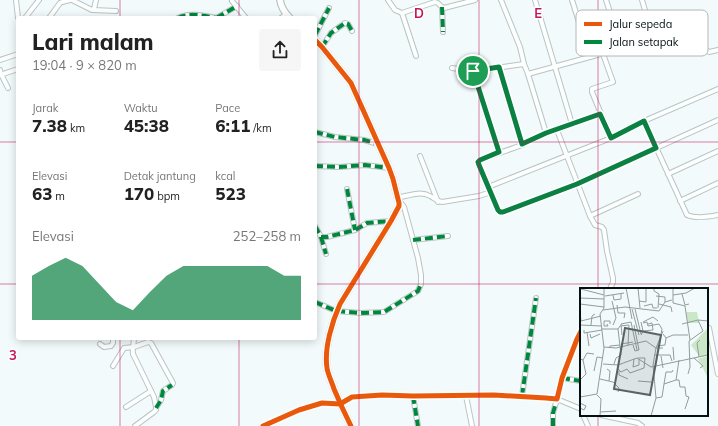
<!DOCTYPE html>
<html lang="id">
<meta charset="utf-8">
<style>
:root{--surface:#fff;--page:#f6f6f6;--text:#222;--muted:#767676;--accent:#0b8043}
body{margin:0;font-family:Mulish,sans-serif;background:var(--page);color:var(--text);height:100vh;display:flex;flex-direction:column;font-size:15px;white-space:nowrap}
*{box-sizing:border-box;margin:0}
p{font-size:13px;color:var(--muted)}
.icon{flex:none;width:22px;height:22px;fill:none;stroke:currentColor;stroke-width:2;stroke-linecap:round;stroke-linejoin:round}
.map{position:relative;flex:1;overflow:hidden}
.drawer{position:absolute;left:16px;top:16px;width:301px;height:324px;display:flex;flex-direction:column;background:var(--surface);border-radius:4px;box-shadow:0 2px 10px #0003}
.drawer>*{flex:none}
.pin{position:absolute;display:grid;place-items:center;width:34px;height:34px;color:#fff;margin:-17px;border:2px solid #fff;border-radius:50%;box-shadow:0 1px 4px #0007}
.round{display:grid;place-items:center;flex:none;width:42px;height:42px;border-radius:4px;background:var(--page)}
.headline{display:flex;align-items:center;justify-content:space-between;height:68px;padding:0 16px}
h1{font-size:22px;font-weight:800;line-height:30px}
.figures{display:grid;grid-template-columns:repeat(3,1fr);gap:6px;height:68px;padding:4px 16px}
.figures div{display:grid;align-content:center}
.figures b{font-size:17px;font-weight:800}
.figures small{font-size:11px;font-weight:400}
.figures p{font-size:11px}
.chart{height:112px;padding:8px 16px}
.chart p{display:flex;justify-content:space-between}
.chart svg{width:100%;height:72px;margin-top:4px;fill:var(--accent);opacity:.7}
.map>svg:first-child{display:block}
</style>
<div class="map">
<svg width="718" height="426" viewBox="0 0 718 426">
<rect width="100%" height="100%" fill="#f2fafb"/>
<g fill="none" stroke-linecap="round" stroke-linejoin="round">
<defs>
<g id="street">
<polyline points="16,0 18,18"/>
<polyline points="72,0 92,10 94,9 96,0"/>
<path d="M388 0 395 10 402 13 435 2C439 2 440 7 444 8L475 0"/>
<polyline points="501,0 520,47 524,64 528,74 546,133 557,130 590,216 595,225 602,227 604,230 607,251 613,278 613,282 610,289"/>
<polyline points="535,0 572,124"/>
<polyline points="572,0 590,57"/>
<polyline points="606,0 622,48"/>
<polyline points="642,0 654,41"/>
<polyline points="232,1 246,18"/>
<polyline points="442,7 443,32"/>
<polyline points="93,10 116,11"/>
<polyline points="402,13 416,56"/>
<polyline points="25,18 39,0"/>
<polyline points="49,18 60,3 62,2 70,0"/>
<path d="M178 18C189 12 205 16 217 18"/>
<polyline points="217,18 218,17 237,6"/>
<polyline points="281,18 286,14"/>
<polyline points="315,35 329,8"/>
<polyline points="322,47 331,33 345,23 348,24 352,31"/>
<polyline points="603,54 613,82 592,89 592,92 611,138"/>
<polyline points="0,60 18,54"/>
<polyline points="499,67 522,145"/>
<polyline points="452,68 473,71 524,64"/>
<polyline points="0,70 1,74 8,88"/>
<polyline points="473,71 499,153"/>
<polyline points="528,74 648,41 654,41 679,46 696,44 709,52 718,50"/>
<polyline points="0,75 18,69"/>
<path d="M644 121 687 215C696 219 708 217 718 215"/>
<polyline points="557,130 600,114"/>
<polyline points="315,132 335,137 364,140 378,144"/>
<polyline points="546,133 522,145 480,160 478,163 479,165 498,210 499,212 503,212 577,184 718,120"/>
<polyline points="420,156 438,202"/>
<polyline points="315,166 339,167 365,165 389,168"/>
<polyline points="668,174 718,151"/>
<polyline points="488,187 611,138 644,121 718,89"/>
<polyline points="347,189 355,230"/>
<polyline points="680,201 718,183"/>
<path d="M399 202 401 197C410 195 421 191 430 196 434 198 437 201 442 202L479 196 491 192"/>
<polyline points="590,216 638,194"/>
<polyline points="315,226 321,237 327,237 355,230 367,223 391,221"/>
<polyline points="321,237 326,254"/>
<polyline points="413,240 448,236"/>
<polyline points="315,302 336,311 361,313 384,312 418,291 421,284 421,275 418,258 404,207 401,203 399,206"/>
<polyline points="709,328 718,374"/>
<path d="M134 338C134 343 132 349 133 354L154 397 156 407V410L154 412 135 426"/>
<polyline points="100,344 104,347 111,346 113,343 113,338"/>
<polyline points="113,366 124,348 134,347 148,342 151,343 173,383 172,385 163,391 161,400 156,408"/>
<polyline points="562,378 581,381"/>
<polyline points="413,396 418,426"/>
<polyline points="466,396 472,426"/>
<polyline points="522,396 536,298"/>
<polyline points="126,407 151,391"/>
<polyline points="583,415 588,426"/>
<polyline points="601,415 638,423 642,426"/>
<polyline points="263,426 299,410 322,403 340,404 352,397 382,395 413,396 494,395 546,398 557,399 562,378 577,339 581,331"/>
<polyline points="553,426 553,413 557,399 581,409"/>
</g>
<g id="secondary">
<path d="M280 0C281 7 285 13 290 18"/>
<path d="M315 40 322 47 351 83 389 168 393 179 399 203V206L391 221 340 304C332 322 324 348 327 368 328 375 332 382 334 389 339 401 345 414 351 426"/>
</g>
</defs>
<!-- street casing -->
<use href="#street" stroke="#b9c4c5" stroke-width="6"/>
<!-- secondary casing -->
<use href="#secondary" stroke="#b9c4c5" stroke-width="8"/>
<!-- street -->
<use href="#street" stroke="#fdfefe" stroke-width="4"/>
<!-- secondary -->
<use href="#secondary" stroke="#fdfefe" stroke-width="5.5"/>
<!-- quiet -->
<g stroke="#00873e" stroke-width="4" stroke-dasharray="8 4" stroke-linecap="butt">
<polyline points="442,7 443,32"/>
<path d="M178 18C189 12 205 16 217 18"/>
<polyline points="217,18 218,17 237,6"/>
<polyline points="315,35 329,8"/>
<polyline points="322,47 331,33 345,23 348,24 352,31"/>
<polyline points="315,132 335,137 364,140 379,144"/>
<polyline points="315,166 339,167 365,165 389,168"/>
<polyline points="347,189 355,230"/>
<polyline points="315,226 321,237 327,237 355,230 367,223 391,221"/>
<polyline points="321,237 326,254"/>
<polyline points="413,240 448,236"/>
<polyline points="315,302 336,311 361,313 384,312 418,291 421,284"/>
<polyline points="562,378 581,381"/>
<polyline points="413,396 418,426"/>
<polyline points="522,396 536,298"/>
<polyline points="156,408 161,400 163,391 172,385"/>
<polyline points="553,426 553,413 557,399"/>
</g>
<defs>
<g id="cycleway">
<path d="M315 40 322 47 351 83 389 168 393 179 399 203V206L391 221 340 304C332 322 324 348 327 368 328 375 332 382 334 389 339 401 345 414 351 426"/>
<polyline points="263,426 299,410 322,403 340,404 352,397 382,395 413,396 494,395 546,398 557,399 562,378 577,339 581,331"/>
</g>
</defs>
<!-- cycleway casing -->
<use href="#cycleway" stroke="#fff" stroke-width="8"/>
<!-- cycleway -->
<use href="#cycleway" stroke="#e8590c" stroke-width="5"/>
</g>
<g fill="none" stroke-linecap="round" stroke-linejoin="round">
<defs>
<polygon id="route" points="499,67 522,144 546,133 600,114 611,138 644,121 656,148 577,184 503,212 500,212 498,210 479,165 478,162 480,160 499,152 473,71"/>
</defs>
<!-- route casing -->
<use href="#route" stroke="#fff" stroke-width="8"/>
<!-- route -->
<use href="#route" stroke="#0b8043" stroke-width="5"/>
</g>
<!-- grid -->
<path fill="none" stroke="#c2185b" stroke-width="1" stroke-opacity="0.55" d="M120 0V18M239 0V18M359 0V426M479 0V426M598 0V289M0 142H18M315 142H718M0 284H18M315 284H718M120 338V426M239 338V426M598 415V426"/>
<!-- overview -->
<g transform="translate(580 288)">
<rect width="128" height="128" fill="#f2fafb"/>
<path d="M106 24H117L119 35H108ZM128 40V67L120 69 111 57ZM128 68V88H127L118 71Z" fill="#cbe7c7"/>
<path fill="none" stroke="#939d9e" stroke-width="1" d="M46 0 52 31M58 0 60 20M74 0V3L79 6 78 20M93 0V15L105 18 110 52M1 1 24 7M102 6 105 17 109 16M33 7 34 12 41 11V6M93 7 106 5 115 0M25 8 44 5M76 8 85 9V14L92 12M0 10 24 11M32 13 36 30 33 37M59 13 66 14V0M0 16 24 19M79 16 91 19 92 24M37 17 38 25H45L44 30M64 18 72 16 73 20H77M52 21 59 47M55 21 61 46M23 22 45 19 79 23 85 14M0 25 1 33 21 28M61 34 63 43 61 47M63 34 73 29 78 33M63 35 67 34 68 38 79 36 82 41 81 46M27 36 28 38H24V33H30V36M102 36 118 32 128 33M0 37 21 38M11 37 12 28 15 26M22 41H38M38 41 40 38 49 37M4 42V45L22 42M63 43 73 42 72 35 68 36M7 44 9 58M10 46 11 50 20 46M42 47 41 36 51 34 57 62M86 50 93 47H108M41 56 53 54M48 57 49 37M53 57 55 63 59 62 54 37M77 58 85 57 86 50 83 46M24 59 36 60 66 53 76 60 73 77 76 110 71 128M93 59 94 72M29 60 30 58 40 57M83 60H76L83 43M74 67H90L92 73M81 68 83 80M119 69 117 55 120 52M114 70 123 78 120 80M0 71 3 72 6 86 0 92M54 71 53 79 59 77V71M3 72 7 65 14 66M23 76 38 77 57 70 71 79 128 67M34 76 36 70 41 67 38 41M27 81 30 83 29 93M38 81 41 84 47 81 50 85 64 80 65 70H58M14 83 17 69 23 70M39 83V87L48 91M108 86 110 79 109 53 123 43 118 32M20 91 33 94 39 100 38 104M96 92H99L100 99H105L106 108 109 109 105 121M58 93 71 94 73 96M84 96 86 84H92L93 82M17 107 21 111 20 128M0 109 17 106 24 60 20 26 24 20V0M76 110 82 109 84 96 96 92 99 72M0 115 6 118 4 122 0 120M20 124 36 123"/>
<path fill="#576364" fill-opacity="0.15" stroke="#576364" stroke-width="2" d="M45 40 81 47 70 107 34 101Z"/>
<rect width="128" height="128" fill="none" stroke="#041112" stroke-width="2"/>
</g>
<!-- legend -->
<rect x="576" y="10" width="132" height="46" rx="6" fill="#fff" stroke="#b4b8b8" stroke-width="1"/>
<rect x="584" y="22" width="18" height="4" fill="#e8590c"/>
<rect x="584" y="40" width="18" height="4" fill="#00873e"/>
<g font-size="11" fill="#041112">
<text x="609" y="28">Jalur sepeda</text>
<text x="609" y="46">Jalan setapak</text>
</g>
<g font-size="13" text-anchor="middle" font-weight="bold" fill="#c2185b" stroke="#fff" stroke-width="3" stroke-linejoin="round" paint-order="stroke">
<text x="419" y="18">D</text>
<text x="538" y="18">E</text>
<text x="13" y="360">3</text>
</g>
</svg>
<div class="pin" style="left:473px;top:71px;background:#1e9e55"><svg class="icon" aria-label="arrive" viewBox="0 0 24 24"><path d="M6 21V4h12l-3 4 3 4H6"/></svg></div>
<section class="drawer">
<div class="headline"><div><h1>Lari malam</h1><p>19:04 · 9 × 820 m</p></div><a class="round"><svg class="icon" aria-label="share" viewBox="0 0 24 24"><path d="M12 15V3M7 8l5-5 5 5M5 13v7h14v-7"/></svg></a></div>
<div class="figures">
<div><p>Jarak</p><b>7.38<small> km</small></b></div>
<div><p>Waktu</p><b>45:38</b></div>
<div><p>Pace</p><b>6:11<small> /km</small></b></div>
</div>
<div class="figures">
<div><p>Elevasi</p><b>63<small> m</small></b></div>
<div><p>Detak jantung</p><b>170<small> bpm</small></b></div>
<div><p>kcal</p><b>523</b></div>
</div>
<div class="chart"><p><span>Elevasi</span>252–258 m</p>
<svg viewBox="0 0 160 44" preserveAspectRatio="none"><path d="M0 44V17L10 11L20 6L30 11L40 22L50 33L60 38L70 27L80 17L90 11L100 11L110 11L120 11L130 11L140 11L150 17L160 17V44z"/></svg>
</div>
</section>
</div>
